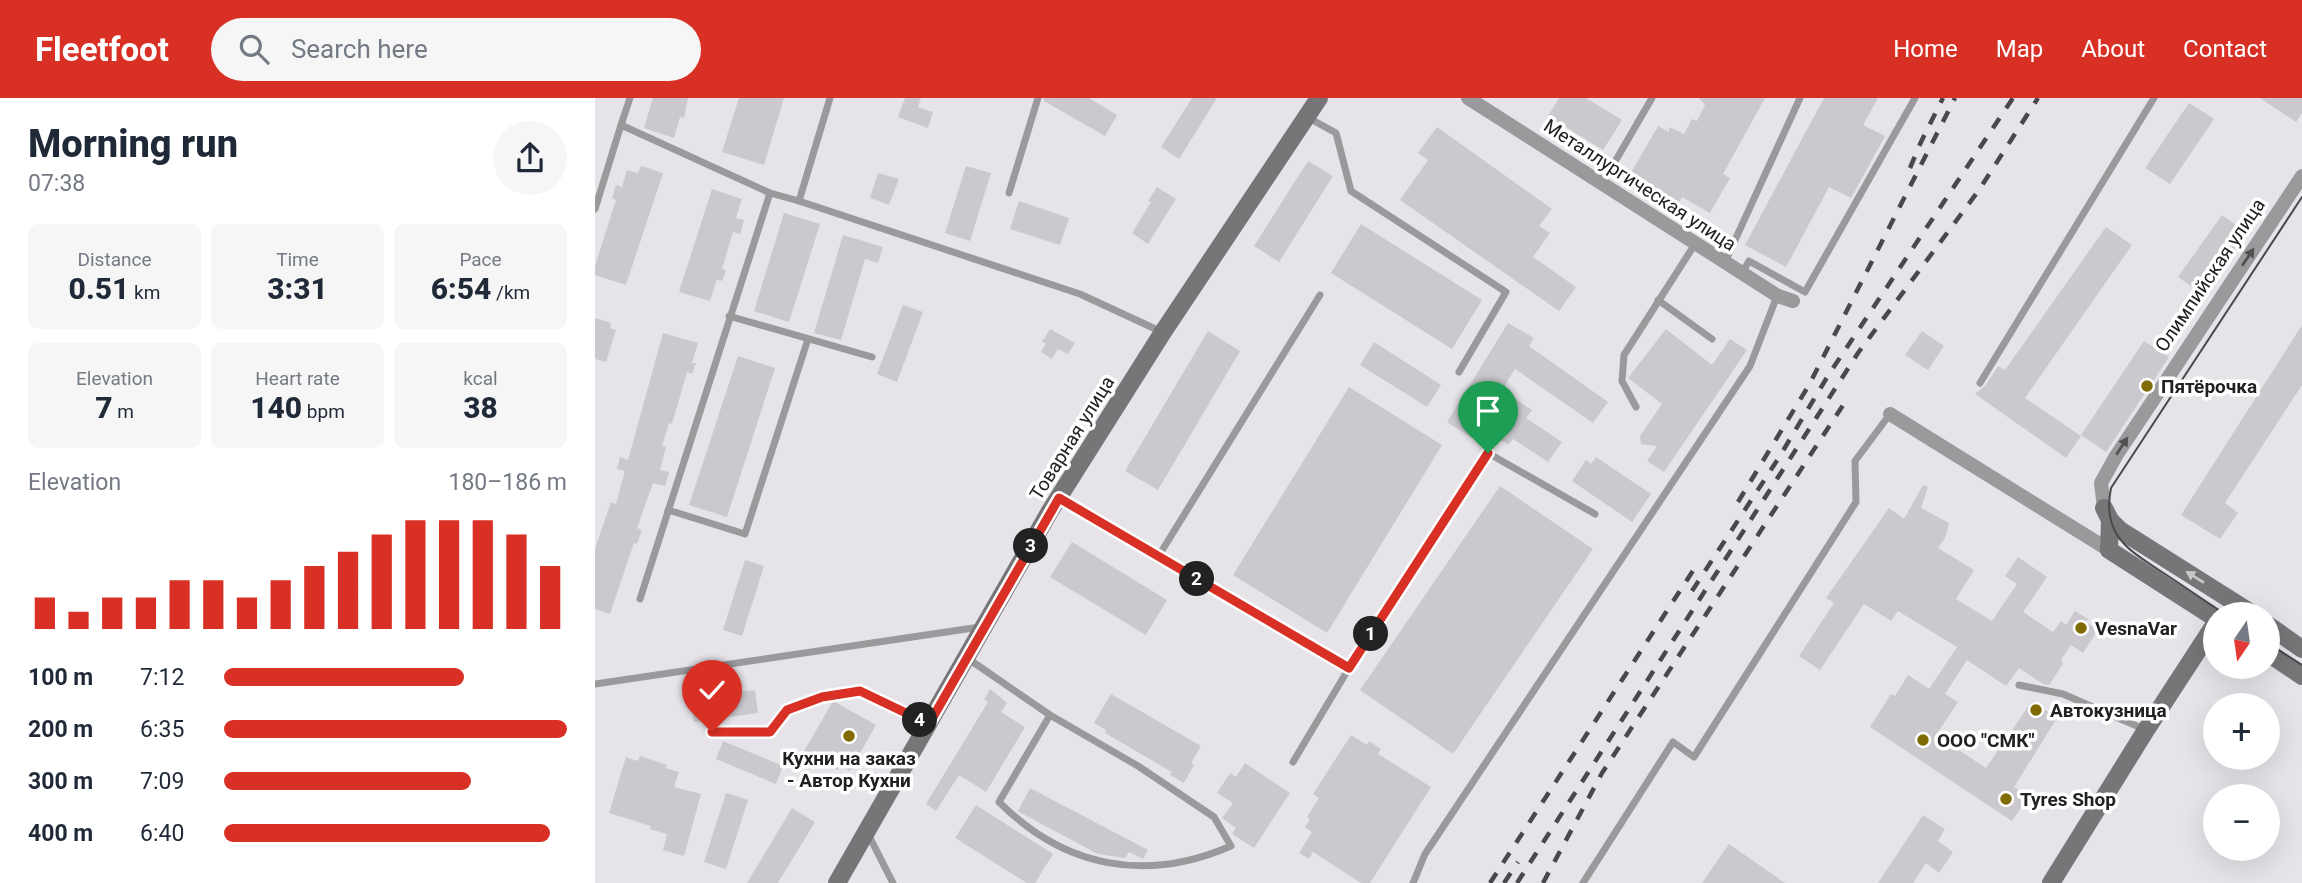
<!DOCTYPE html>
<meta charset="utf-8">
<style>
:root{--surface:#fff;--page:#f6f6f7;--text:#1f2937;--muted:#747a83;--accent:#d93025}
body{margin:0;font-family:Roboto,sans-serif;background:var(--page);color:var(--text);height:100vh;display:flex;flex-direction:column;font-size:26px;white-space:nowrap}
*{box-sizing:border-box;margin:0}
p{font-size:23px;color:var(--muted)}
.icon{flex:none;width:38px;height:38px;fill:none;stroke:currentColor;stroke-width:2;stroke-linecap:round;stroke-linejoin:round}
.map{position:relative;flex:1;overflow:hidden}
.side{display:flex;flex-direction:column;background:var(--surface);width:595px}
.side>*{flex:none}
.needle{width:46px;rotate:193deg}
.tools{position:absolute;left:1608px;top:504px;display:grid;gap:14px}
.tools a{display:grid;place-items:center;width:77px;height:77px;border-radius:50%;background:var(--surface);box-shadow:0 7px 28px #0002;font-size:35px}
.pin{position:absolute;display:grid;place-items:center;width:60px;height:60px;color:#fff;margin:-72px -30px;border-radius:50% 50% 50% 0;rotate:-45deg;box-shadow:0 0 7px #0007}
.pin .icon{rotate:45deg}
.km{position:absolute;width:35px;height:35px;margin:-18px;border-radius:50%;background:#222;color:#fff;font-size:19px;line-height:35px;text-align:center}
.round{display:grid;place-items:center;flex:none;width:74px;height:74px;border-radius:37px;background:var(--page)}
.head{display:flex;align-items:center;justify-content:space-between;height:119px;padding:0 28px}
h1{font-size:38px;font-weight:800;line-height:52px}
.figures{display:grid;grid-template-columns:repeat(3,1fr);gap:10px;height:119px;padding:7px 28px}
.figures div{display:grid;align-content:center;border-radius:10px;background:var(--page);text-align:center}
.figures b{font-size:30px;font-weight:800}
.figures small{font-size:19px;font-weight:400}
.figures p{font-size:19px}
.chart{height:196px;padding:14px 28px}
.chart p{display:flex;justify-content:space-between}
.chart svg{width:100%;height:126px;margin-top:7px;stroke:var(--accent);stroke-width:6}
ul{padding:0 28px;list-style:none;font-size:23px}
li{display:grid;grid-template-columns:112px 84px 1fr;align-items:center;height:52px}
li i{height:18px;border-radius:9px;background:var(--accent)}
header{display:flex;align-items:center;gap:42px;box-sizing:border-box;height:98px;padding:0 35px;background:var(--accent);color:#fff}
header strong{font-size:33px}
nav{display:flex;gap:38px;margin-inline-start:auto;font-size:24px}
.search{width:490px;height:63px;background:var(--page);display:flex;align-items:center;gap:18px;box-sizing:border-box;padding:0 24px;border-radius:38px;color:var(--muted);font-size:26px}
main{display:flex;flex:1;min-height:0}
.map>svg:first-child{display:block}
</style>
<header>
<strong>Fleetfoot</strong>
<div class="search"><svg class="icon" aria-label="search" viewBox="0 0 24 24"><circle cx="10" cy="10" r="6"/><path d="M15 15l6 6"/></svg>Search here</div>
<nav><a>Home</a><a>Map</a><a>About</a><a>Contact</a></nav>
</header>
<main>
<section class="side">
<div class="head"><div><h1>Morning run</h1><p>07:38</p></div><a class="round"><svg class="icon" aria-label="share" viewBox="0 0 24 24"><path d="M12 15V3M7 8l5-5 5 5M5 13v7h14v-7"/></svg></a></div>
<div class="figures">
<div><p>Distance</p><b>0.51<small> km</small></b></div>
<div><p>Time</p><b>3:31</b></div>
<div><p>Pace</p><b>6:54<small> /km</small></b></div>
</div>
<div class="figures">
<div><p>Elevation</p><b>7<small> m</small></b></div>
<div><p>Heart rate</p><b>140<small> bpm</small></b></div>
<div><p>kcal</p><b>38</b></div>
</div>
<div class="chart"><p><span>Elevation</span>180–186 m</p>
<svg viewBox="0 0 160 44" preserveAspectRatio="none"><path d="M5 44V33M15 44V38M25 44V33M35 44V33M45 44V27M55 44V27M65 44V33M75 44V27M85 44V22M95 44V17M105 44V11M115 44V6M125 44V6M135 44V6M145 44V11M155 44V22"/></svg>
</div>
<ul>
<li><b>100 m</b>7:12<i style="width:70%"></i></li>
<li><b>200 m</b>6:35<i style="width:100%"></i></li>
<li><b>300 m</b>7:09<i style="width:72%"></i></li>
<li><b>400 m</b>6:40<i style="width:95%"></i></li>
</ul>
</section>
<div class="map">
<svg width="1707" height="785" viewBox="0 0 1707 785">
<rect width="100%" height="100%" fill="#e6e4e9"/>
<!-- building -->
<g fill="#cbc9ce">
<polygon points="58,0 93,0 89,20 85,19 79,40 49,30"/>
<polygon points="144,0 189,0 169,67 127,54"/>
<polygon points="310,0 326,0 323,9 338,14 333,30 303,19"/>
<polygon points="449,0 494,0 522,17 510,38 449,3"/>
<polygon points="597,0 622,0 584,61 566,49"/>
<polygon points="964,0 991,0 1027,22 1008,52 953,18"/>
<polygon points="1104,0 1170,0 1128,76 1135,80 1115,115 1087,99 1079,113 1030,85 1063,28 1074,34 1074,29 1089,36 1097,21 1102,23 1110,7"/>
<polygon points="1229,0 1283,0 1268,27 1290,38 1256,100 1234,89 1191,169 1150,147"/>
<polygon points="1665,0 1707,0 1707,15 1701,24"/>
<polygon points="1594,5 1619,21 1575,86 1550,70"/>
<polygon points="842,29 957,111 944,128 955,135 938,159 981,189 964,213 805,102 833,62 823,55"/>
<polygon points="713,63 738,78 684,164 659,148"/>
<polygon points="46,68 68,75 31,187 0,177 0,168 21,102 17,100 21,87 27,89 32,72 43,75"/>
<polygon points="371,68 396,75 375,143 350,135"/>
<polygon points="283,75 304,81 294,107 275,100"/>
<polygon points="562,89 581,101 553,146 537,135 556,104 553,103"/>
<polygon points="117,91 147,101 141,120 149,122 145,136 138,134 127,171 131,172 127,183 122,181 115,203 84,194"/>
<polygon points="424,103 474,120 465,147 415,131"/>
<polygon points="189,115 225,126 194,224 159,213"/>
<polygon points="1627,117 1654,136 1610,198 1583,179"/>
<polygon points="766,126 887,202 857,251 736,175"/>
<polygon points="1511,129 1537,147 1430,300 1486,338 1471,360 1380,296 1390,288 1403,268 1410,272"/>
<polygon points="248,137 288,149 283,165 270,161 246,242 219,235"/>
<polygon points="308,207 328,214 302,284 282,276"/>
<polygon points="0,220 16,225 15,230 21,232 11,264 0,261"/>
<polygon points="913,225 939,240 934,248 1013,304 998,325 920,271 907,292 937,312 931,320 967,344 953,364 918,341 913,347 885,328 877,340 852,324"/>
<polygon points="1707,227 1707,287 1630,405 1643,415 1625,441 1586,417"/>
<polygon points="455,231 480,245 473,256 463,251 457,261 446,254 451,245 447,244"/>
<polygon points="1071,231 1117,267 1135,241 1152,252 1069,374 1052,363 1062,348 1046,346 1045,338 1067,306 1033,280"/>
<polygon points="613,233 645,253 563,392 530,373"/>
<polygon points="1327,233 1349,248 1333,272 1310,257"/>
<polygon points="68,235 103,245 97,265 101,265 97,276 92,274 77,326 74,325 67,348 71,349 65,372 74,374 70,388 58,385 42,430 47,432 42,446 39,445 15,516 0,511 0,451 16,404 21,406 30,373 22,371 25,359 33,362"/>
<polygon points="1549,243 1574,259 1511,354 1486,337"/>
<polygon points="779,244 846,287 832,309 765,267"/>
<polygon points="143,258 180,270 132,419 94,407"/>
<polygon points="754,289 847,347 732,535 638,477"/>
<polygon points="1001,359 1056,396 1037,424 977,383 991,362 996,366"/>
<polygon points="1328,387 1333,389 1326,410 1354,425 1350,440 1343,450 1379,472 1361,501 1397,523 1422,486 1410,478 1423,459 1452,479 1428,514 1458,534 1466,523 1471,527 1480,513 1493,521 1491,524 1503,532 1488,555 1476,547 1466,562 1468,566 1454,587 1448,586 1424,570 1411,588 1372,562 1350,596 1363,604 1341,637 1391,670 1437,603 1462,620 1419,689 1434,698 1417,723 1275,629 1296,596 1300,598 1313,577 1334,591 1362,549 1303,513 1296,523 1269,506 1225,572 1204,558 1239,505 1231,500 1294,410 1309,421"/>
<polygon points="905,388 998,451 858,656 765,592"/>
<polygon points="477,444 572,502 551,537 455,479"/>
<polygon points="150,462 169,468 147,538 128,532"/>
<polygon points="395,591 412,605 406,614 430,629 391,694 364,677 341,713 331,706 393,604 389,602"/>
<polygon points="160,592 163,615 99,624 96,600"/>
<polygon points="516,596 606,648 596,665 599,667 589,685 575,677 577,674 510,635 511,632 499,625"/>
<polygon points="238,603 281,627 255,673 245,668 243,672 209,653"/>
<polygon points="756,637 772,647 774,643 786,651 783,656 836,689 775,785 766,785 718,754 714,761 704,755 717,734 710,729 715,721 712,719 724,700 718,696"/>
<polygon points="128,643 188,668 181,686 121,661"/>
<polygon points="45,658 72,667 70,670 84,674 79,689 106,696 89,758 68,752 72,736 55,731 56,728 14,715 31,659 43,663"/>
<polygon points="650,665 695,695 659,750 637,736 641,730 627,720 638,705 622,695 635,675 641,679"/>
<polygon points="435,690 553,752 548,761 534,754 530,760 503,756 426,715 423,713"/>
<polygon points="131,695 153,702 131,771 109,764"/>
<polygon points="381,707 458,756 440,785 432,785 360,740"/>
<polygon points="197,710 220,724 183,785 152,785"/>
<polygon points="1328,717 1350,731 1343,743 1358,754 1344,775 1331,765 1318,785 1283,785"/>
<polygon points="1134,746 1190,785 1107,785"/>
</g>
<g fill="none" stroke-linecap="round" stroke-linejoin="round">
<!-- lane -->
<g stroke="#9a999b" stroke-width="7">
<polyline points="35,0 26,27 175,95 204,103 485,196 567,234"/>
<polyline points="712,19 741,35 756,93 911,194 864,274"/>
<polyline points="1007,86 1057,0"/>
<polyline points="414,95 443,0"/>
<polyline points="204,103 235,0"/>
<polyline points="0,111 26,27"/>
<polyline points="1130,164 1205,0"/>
<polyline points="1147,175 1154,163 1210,194 1320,0"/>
<polyline points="1063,202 1117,241"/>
<polyline points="134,218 277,259"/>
<polyline points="1385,285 1559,0"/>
<polyline points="1041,309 1027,283 1029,257 1100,146"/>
<polyline points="464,401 754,570 698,664"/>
<polyline points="73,412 150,436 213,241"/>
<polyline points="563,459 725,197"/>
<polyline points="45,501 175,95"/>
<path d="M372 560 455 617 543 668 619 719 636 748C551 785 470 770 404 704L455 617"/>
<polyline points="754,570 893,355 1000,416"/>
<polyline points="0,586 385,529"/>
<polyline points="1424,587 1468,596 1551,632"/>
<polyline points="117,634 175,634 192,612 227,599 265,593 333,626"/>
<polyline points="272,734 298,785"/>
<polyline points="818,785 830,756 1155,268 1182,198"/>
<polyline points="988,785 1078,644 1099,659 1261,404 1260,363 1295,316"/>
</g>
<!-- street -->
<g stroke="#9a999b" stroke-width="14">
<polyline points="873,0 1183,198 1198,203"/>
<polyline points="1295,316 1514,452"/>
<polyline points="1509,410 1506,385 1521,358 1707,78"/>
</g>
<!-- secondary -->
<g stroke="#767578" stroke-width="18">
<polyline points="1509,410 1515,422 1525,432 1658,516"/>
<polyline points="1515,422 1514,452 1620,520"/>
<polyline points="1673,527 1707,551"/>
<polyline points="1673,555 1707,578"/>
<polyline points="242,785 455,413 568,234 724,0"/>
<polyline points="1456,785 1551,632 1620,526"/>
</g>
<!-- tram -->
<g stroke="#49484a" stroke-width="2">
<path d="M1630 516C1610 503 1590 489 1570 476 1535 453 1506 438 1516 390L1707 99"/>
<polyline points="1673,545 1707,567"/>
</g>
<!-- rail -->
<g stroke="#49484a" stroke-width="4.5" stroke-dasharray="12 12" stroke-linecap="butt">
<polyline points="1315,70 1326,44 1348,0"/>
<polyline points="1143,404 1214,287 1360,0"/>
<polyline points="1097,493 1183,361 1234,276 1418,0"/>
<polyline points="895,785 1103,465"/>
<polyline points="909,785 923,764"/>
<polyline points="922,785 1263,255 1384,92 1443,0"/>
<polyline points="948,785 1007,675 1254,298"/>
</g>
</g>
<!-- one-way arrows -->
<defs><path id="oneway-solid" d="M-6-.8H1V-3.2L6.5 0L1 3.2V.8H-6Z" transform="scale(1.75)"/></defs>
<g fill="#515052">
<use href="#oneway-solid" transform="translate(1653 159) rotate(-56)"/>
<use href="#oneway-solid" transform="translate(1527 348) rotate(-57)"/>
</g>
<use fill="#c8c8c9" href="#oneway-solid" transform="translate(1600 479) rotate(-148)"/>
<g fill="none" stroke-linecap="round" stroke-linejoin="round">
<defs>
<polyline id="route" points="117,634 175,634 192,612 227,599 265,593 334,626 464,400 754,570 893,355"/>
</defs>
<!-- route casing -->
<use href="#route" stroke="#fff" stroke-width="14"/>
<!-- route -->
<use href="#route" stroke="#d93025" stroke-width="9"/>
</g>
<!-- markers -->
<g fill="#816b05" stroke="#fff" stroke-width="2.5">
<circle cx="1552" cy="288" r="7"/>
<circle cx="1486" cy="530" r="7"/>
<circle cx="1441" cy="612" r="7"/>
<circle cx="254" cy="638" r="7"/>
<circle cx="1328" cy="642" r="7"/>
<circle cx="1411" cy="701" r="7"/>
</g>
<g text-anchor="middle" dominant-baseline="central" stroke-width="7" stroke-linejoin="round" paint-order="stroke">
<!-- street labels -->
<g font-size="19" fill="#212022" stroke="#fff">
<text transform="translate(1045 87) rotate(33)">Металлургическая улица</text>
<text transform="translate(1615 177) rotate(-56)">Олимпийская улица</text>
<text transform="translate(477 340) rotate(-58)">Товарная улица</text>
</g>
<!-- poi labels -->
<g font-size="19" font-weight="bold" fill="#212022" stroke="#fff" text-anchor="start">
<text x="1566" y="288">Пятёрочка</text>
<text x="1500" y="530">VesnaVar</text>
<text x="1455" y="612">Автокузница</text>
<text x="1342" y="642">ООО "СМК"</text>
<text x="254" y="660" text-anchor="middle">Кухни на заказ<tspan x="254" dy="22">- Автор Кухни</tspan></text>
<text x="1425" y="701">Tyres Shop</text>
</g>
</g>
</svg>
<div class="tools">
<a><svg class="needle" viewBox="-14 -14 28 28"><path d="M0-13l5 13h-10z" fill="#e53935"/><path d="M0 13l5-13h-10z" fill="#747a83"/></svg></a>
<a>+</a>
<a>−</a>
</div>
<div class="pin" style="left:893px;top:355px;background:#1e9e55"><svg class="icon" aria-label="arrive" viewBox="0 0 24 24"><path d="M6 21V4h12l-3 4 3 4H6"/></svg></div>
<div class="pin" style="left:117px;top:634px;background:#d93025"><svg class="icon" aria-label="check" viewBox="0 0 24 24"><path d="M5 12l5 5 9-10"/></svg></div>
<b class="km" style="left:776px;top:536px">1</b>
<b class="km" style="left:602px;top:481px">2</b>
<b class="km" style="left:436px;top:448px">3</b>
<b class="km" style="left:325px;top:622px">4</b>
</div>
</main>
